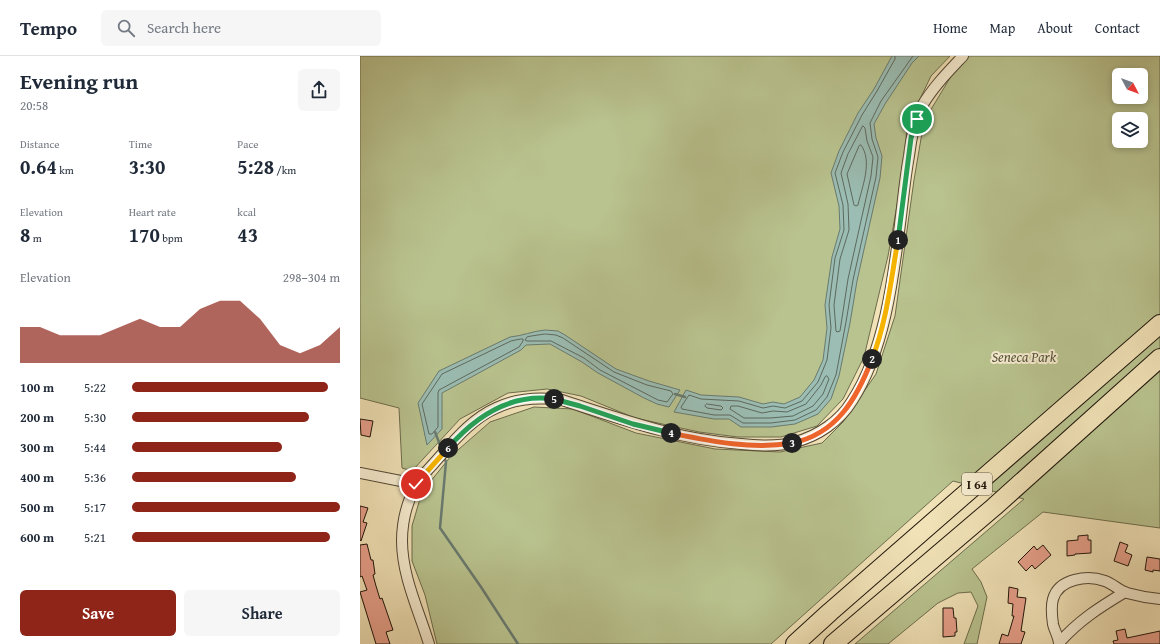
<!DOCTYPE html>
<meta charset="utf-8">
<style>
:root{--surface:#fff;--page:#f6f6f7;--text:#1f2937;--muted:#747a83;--line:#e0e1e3;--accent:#8f2418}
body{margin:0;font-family:"Gentium Book Plus",serif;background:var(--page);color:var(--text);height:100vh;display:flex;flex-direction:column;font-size:15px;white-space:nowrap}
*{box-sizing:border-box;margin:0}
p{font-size:13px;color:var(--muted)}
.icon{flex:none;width:22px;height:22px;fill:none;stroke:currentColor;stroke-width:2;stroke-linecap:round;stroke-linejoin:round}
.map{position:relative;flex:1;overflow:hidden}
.side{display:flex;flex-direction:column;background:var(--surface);width:360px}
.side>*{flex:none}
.needle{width:26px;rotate:131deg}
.fabs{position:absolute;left:752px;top:12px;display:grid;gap:8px}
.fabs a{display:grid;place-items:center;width:36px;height:36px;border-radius:6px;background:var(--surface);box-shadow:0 2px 6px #0003;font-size:20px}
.pin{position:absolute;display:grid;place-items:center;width:34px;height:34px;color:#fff;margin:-17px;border:2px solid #fff;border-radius:50%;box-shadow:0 1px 4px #0007}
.km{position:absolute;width:20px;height:20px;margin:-10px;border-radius:50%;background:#222;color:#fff;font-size:11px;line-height:20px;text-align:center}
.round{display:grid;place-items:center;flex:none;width:42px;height:42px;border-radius:6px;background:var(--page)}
.head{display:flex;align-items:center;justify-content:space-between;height:68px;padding:0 20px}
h1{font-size:22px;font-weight:700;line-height:30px}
.figures{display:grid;grid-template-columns:repeat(3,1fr);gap:6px;height:68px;padding:4px 20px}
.figures div{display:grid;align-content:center}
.figures b{font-size:20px;font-weight:700}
.figures small{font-size:11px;font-weight:400}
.figures p{font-size:11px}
.chart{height:112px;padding:8px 20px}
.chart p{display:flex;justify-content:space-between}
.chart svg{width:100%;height:72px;margin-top:4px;fill:var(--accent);opacity:.7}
.button{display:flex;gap:8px;margin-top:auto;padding:8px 20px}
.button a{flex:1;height:46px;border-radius:6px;background:var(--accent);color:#fff;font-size:16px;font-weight:700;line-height:46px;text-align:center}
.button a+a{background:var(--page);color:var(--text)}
ul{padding:0 20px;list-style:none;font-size:13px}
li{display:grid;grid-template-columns:64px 48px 1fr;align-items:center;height:30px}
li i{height:10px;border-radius:5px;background:var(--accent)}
header{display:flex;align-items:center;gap:24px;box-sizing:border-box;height:56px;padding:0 20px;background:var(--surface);border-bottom:1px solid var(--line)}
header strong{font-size:19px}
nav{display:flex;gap:22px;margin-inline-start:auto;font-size:14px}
.search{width:280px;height:36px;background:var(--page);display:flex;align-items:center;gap:10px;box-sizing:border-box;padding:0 14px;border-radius:6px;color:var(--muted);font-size:15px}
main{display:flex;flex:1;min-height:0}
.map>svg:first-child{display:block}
</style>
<header>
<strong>Tempo</strong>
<div class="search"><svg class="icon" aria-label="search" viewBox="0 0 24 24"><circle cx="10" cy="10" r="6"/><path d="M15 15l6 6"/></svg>Search here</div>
<nav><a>Home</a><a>Map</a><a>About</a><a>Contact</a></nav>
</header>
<main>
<section class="side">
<div class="head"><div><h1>Evening run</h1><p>20:58</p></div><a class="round"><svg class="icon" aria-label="share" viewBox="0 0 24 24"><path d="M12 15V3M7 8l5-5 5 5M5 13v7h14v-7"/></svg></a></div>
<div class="figures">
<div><p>Distance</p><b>0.64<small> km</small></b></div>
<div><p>Time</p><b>3:30</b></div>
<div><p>Pace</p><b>5:28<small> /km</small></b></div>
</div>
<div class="figures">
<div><p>Elevation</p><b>8<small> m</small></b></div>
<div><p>Heart rate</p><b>170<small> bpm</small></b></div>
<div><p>kcal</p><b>43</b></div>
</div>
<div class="chart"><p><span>Elevation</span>298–304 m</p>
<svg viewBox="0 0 160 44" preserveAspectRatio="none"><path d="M0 44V22L10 22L20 27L30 27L40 27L50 22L60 17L70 22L80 22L90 11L100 6L110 6L120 17L130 33L140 38L150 33L160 22V44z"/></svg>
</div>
<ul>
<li><b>100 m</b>5:22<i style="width:94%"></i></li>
<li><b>200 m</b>5:30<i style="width:85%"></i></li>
<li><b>300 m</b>5:44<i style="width:72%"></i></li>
<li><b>400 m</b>5:36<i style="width:79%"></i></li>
<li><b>500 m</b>5:17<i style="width:100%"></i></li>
<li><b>600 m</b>5:21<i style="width:95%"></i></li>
</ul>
<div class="button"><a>Save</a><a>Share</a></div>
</section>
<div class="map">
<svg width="800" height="588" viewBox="0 0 800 588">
<rect width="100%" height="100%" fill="#f1e2b7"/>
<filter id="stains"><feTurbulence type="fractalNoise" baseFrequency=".005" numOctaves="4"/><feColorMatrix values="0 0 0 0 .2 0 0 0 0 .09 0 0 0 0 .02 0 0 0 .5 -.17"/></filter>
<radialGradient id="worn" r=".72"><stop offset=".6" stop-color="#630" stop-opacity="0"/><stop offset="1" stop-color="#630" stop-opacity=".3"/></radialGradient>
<!-- green -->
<g fill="#b9c38f" stroke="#6c6c4c" fill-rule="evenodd">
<polygon points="0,0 590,0 571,20 547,70 544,110 528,200 504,301 483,343 457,370 421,381 378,381 339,376 275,362 221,340 187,333 148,337 100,363 52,415 42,412 39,352 0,342"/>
<path d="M609 0H800V472L683 456 612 513 621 526 627 541 617 588H604L618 550 611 536 598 537 578 547 528 588H495L664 443 593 425 411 588H77L65 539 52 505V470L62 436 91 400 130 366 174 351 213 353 276 377 355 393 420 396 462 387 483 366 516 318 535 260 554 124 564 65 593 17ZM759 19H781V41H759ZM759 63H781V85H759Z"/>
</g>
<!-- water -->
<g fill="#9bbdb3" stroke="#697a6f">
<polygon points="532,0 559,0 552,7 525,48 514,68 516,82 522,100 520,122 497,225 490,267 479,320 471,343 458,358 435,368 411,371 381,371 369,363 354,363 314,356 326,334 341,339 379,341 403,348 413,346 424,348 440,341 454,324 463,304 467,272 465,249 472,201 480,173 479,150 471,117 479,95 498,57 514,33"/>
<path d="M185 274 198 275 205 279 256 313 289 325 320 334 309 351 297 348 284 342 238 317 222 306 190 288 166 289 161 294 82 337V373L67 389 58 347 79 315 150 281C162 280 173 275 185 274Z"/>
</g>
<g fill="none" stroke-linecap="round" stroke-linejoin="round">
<!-- shore -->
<g stroke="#5d695e" stroke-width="1">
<polyline points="535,0 535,3 517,35 502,59 483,96 475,117 483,149 484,174 475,202 469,249 471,272 467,304 458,326 442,345 425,352 413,350 403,352 379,345 341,343 329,339 321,351 322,353 354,359 370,359 383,367 411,367 435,364 456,354 467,341 476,319 486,266 493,224 516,121 518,101 512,83 510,67 521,45 553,0"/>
<polygon points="503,70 505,72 507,85 513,101 511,120 488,223 480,275 477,276 476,275 474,249 480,203 489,174 488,148 481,117 488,98"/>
<path d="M501 89C513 105 502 131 498 149L496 150 494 149 487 118 499 90Z"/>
<polygon points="185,278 196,279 203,282 254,316 287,329 311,335 313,338 307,346 298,344 240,314 224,302 191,285 167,285 165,284 167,281"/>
<polygon points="161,283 163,283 163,285 159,291 79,334 78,337 78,371 72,378 69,378 62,348 82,318 151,285"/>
<polygon points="467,320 469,323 463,338 453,350 433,360 410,362 384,362 370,353 371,350 378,350 402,357 413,355 427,356 446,348 461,329 465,321"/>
<polygon points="347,348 361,350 363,352 361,354 347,352 345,350"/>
</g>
<!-- stream -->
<g stroke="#697a6f" stroke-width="2.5">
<polyline points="315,338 325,341"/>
<polyline points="75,376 82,394"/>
<polyline points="84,401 86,406 80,472 121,531 158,588"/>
</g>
</g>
<!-- building -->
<g fill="#e7a08b" stroke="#1f150a">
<polygon points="0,363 13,365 10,381 1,379"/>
<polygon points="0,450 8,452 3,466 7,467 1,485 0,484"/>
<polygon points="728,479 728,484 731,484 731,497 715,498 715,499 707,500 707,485 718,484 718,480"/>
<polygon points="760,486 768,489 765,496 772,499 768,510 754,505"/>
<polygon points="7,488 11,504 13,504 15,518 13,519 16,530 20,543 22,542 33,574 26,576 30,588 16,588 0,536 7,534 2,520 0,521 0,489"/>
<polygon points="683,489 691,499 675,513 672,509 666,515 658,506 674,490 677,494"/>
<polygon points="787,501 800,503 800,515 793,514 793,516 785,514"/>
<polygon points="649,531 658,533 657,541 666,542 661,575 665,576 661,588 639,588 642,578 648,580 654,560 652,560 653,548 648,547"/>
<polygon points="583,552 593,552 594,562 596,562 597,576 595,576 595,580 583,581"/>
<polygon points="765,573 767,582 800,575 800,588 754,588 753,585 758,584 756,575"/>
</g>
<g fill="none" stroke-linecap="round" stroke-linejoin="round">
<defs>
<g id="street">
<polyline points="0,417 56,428"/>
<path d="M699 587C718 565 740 551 765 536"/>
<path d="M69 588C59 555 42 520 42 485 42 466 47 446 56 429 60 421 69 413 75 406 93 386 111 363 136 352 157 342 180 341 202 344 261 363 319 384 381 388 399 390 418 391 435 386 458 380 480 365 492 345 524 296 533 225 540 168 543 145 545 122 549 100 551 83 554 66 562 50 573 31 588 16 603 0"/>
<path d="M699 588C699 581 694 574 693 568 692 561 691 550 693 543 699 522 728 519 745 525 753 528 760 535 767 537 778 540 789 542 800 543"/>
</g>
<g id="highway">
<polyline points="435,588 470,556 800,268"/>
<polyline points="473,588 634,451 800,302"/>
</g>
</defs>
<!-- street casing -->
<use href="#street" stroke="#544835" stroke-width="12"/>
<!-- highway casing -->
<use href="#highway" stroke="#1f150a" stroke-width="20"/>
<!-- street -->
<use href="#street" stroke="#f6ecd0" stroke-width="10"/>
<!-- highway -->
<use href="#highway" stroke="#f1e2b7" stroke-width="18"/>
</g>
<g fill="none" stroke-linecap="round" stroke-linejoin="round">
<defs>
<polyline id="split-1" points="538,184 551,82 557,63"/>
<path id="split-2" d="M512 303C527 265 531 223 538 184"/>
<path id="split-3" d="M432 387C477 378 497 342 512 303"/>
<path id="split-4" d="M311 377C350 385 392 394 432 387"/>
<polyline id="split-5" points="194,343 220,350 273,368 311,377"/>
<path id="split-6" d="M88 392C115 361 150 337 194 343"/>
<polyline id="split-7" points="56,428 88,392"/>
</defs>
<!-- split-1 casing -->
<use href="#split-1" stroke="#fff" stroke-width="8"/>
<!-- split-2 casing -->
<use href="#split-2" stroke="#fff" stroke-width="8"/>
<!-- split-3 casing -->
<use href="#split-3" stroke="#fff" stroke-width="8"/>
<!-- split-4 casing -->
<use href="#split-4" stroke="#fff" stroke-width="8"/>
<!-- split-5 casing -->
<use href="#split-5" stroke="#fff" stroke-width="8"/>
<!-- split-6 casing -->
<use href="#split-6" stroke="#fff" stroke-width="8"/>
<!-- split-7 casing -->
<use href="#split-7" stroke="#fff" stroke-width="8"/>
<!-- split-1 -->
<use href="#split-1" stroke="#22a559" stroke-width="5"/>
<!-- split-2 -->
<use href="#split-2" stroke="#f5b400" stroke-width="5"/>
<!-- split-3 -->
<use href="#split-3" stroke="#f0652b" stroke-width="5"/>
<!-- split-4 -->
<use href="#split-4" stroke="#f0652b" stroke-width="5"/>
<!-- split-5 -->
<use href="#split-5" stroke="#22a559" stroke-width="5"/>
<!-- split-6 -->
<use href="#split-6" stroke="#22a559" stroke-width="5"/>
<!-- split-7 -->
<use href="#split-7" stroke="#f5b400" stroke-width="5"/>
</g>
<g text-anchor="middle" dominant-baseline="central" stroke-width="4" stroke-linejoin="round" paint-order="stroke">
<!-- shield labels -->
<rect fill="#f6ecd0" stroke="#605645" stroke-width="1" x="602" y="417" width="30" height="22" rx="3"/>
<g font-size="13" font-weight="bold" fill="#1f150a">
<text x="617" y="428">I 64</text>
</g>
<!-- park labels -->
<g font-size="14" font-style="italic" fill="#555239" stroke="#f6ecd0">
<text x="664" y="301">Seneca Park</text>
</g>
</g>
<rect width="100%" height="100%" filter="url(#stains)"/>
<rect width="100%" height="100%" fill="url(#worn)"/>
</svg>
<div class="fabs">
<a><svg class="needle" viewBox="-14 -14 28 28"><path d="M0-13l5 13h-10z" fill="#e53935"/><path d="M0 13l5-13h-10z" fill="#747a83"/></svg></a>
<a><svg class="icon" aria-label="layers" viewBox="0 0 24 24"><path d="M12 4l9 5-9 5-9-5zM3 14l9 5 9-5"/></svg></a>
</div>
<div class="pin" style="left:557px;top:63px;background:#1e9e55"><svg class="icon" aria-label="arrive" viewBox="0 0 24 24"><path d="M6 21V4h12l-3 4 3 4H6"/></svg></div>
<div class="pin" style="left:56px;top:428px;background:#d93025"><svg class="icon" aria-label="check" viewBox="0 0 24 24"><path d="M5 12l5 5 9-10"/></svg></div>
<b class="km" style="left:538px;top:184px">1</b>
<b class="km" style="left:512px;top:303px">2</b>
<b class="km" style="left:432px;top:387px">3</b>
<b class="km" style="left:311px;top:377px">4</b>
<b class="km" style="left:194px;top:343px">5</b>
<b class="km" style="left:88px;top:392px">6</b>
</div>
</main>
